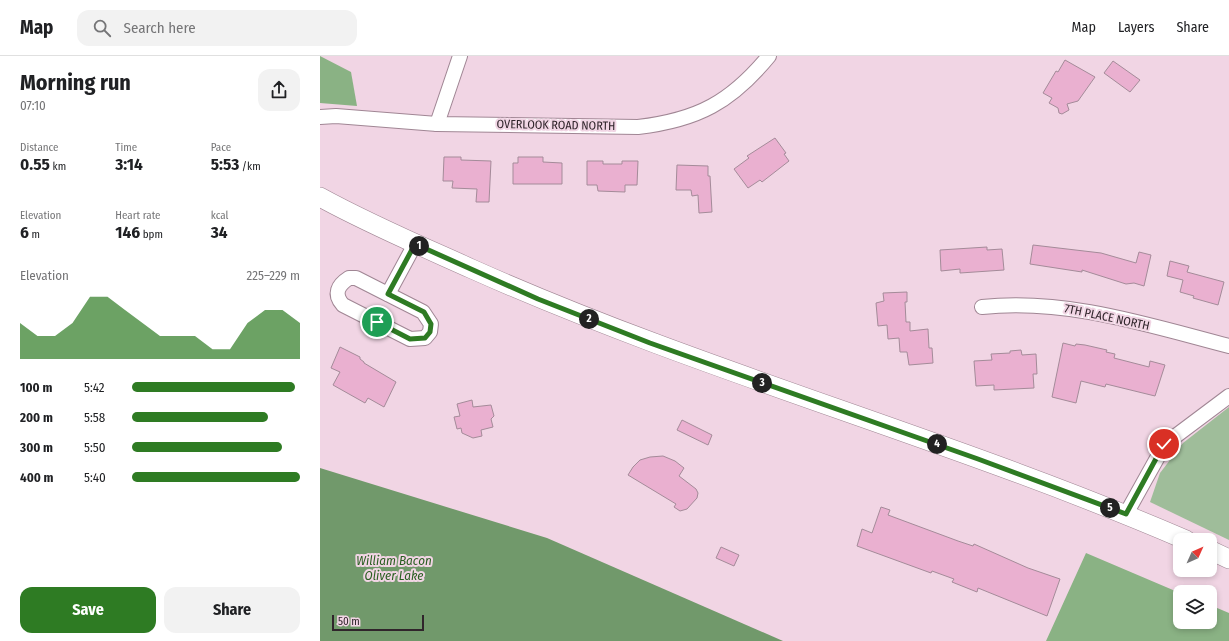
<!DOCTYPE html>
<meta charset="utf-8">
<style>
:root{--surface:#fff;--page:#f2f2f2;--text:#202124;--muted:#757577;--line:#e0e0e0;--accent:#2e7b23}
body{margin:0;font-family:"Fira Sans Condensed",sans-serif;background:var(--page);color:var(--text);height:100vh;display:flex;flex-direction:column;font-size:15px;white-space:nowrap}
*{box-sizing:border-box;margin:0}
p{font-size:13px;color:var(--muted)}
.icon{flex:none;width:22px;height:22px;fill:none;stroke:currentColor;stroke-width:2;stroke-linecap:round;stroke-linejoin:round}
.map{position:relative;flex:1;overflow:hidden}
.side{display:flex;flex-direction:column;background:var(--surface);width:320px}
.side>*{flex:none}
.needle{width:26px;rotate:45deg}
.tools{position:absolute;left:853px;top:477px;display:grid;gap:8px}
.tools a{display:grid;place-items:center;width:44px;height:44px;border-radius:8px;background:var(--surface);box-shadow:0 2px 6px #0003;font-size:20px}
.scale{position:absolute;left:12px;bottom:10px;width:92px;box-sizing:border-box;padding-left:4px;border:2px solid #30252b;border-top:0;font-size:11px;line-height:14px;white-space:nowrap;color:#30252b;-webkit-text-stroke:3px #f1d5e4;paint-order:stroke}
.pin{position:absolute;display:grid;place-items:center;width:34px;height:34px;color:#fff;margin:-17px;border:2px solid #fff;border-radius:50%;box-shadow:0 1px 4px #0007}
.km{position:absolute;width:20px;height:20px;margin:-10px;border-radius:50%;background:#222;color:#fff;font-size:11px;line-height:20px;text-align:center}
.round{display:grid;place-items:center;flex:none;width:42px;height:42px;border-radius:12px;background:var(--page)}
.head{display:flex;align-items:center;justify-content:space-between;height:68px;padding:0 20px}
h1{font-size:22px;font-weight:700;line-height:30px}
.stats{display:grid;grid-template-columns:repeat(3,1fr);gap:6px;height:68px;padding:4px 20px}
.stats div{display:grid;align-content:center}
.stats b{font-size:17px;font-weight:700}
.stats small{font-size:11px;font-weight:400}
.stats p{font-size:11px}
.chart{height:112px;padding:8px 20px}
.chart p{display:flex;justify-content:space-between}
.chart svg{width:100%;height:72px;margin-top:4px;fill:var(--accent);opacity:.7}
.action{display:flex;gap:8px;margin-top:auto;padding:8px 20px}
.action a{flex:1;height:46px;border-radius:12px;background:var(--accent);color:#fff;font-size:16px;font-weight:700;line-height:46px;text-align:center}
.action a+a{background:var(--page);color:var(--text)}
ul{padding:0 20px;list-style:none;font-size:13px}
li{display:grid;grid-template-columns:64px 48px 1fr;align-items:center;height:30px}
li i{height:10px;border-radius:5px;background:var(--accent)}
header{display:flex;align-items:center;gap:24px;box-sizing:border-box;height:56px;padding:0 20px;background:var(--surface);border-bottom:1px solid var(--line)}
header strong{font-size:19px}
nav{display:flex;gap:22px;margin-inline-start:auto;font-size:14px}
.search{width:280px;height:36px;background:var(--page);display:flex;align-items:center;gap:10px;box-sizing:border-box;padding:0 14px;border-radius:12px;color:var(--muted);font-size:15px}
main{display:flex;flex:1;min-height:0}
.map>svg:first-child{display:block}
</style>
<header>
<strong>Map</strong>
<div class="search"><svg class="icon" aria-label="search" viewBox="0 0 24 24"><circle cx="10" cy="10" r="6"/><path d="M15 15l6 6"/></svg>Search here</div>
<nav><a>Map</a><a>Layers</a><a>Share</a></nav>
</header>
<main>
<section class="side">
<div class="head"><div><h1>Morning run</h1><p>07:10</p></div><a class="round"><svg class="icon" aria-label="share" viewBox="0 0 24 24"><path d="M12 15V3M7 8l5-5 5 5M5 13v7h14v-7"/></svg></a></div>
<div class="stats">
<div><p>Distance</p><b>0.55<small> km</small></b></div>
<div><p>Time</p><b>3:14</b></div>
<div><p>Pace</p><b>5:53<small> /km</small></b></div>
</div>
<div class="stats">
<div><p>Elevation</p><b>6<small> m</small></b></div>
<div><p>Heart rate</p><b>146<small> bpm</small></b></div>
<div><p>kcal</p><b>34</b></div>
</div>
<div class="chart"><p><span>Elevation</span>225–229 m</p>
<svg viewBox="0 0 160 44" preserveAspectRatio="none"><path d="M0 44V22L10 30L20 30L30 22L40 6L50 6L60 14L70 22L80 30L90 30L100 30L110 38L120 38L130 22L140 14L150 14L160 22V44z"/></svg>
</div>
<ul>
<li><b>100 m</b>5:42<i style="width:97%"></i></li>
<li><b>200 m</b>5:58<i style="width:81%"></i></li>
<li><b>300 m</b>5:50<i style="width:89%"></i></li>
<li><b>400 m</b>5:40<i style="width:100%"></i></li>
</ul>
<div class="action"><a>Save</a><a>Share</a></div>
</section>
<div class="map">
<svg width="909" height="585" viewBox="0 0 909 585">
<rect width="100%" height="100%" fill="#f1d5e4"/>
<!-- green -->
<polygon fill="#9fbd9a" points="909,351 909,484 830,446 840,417 863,387"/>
<!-- forest -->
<g fill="#8ab284">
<polygon points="0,0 31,16 37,50 0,47"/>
<polygon points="766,497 860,537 860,566 890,566 890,549 909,557 909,585 726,585"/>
</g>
<!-- water -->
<polygon fill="#71996b" points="0,412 227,482 463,585 0,585"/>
<!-- building -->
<g fill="#eab0d0" stroke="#a48b99">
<polygon points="745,4 775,21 758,45 747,48 749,54 742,58 739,57 738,52 729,47 732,42 723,37 736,15 738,16"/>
<polygon points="793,5 820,24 810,36 784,17"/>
<polygon points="455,82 466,97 464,98 469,105 442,126 440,124 428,132 414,113 429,102 427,100"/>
<polygon points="124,101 141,101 141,104 171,105 169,146 156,146 157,133 132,132 133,125 123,125"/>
<polygon points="198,101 223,101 223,106 242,107 242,128 193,128 193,107 198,107"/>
<polygon points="267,105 283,105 283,108 302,108 302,105 318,105 317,129 305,129 305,136 278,135 277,129 267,129"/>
<polygon points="357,109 388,110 388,120 390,120 392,156 379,157 378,139 372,140 371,134 356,134"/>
<polygon points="713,189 781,197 816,207 819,196 831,199 824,230 814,227 806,228 762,214 762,216 710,208"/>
<polygon points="667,191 667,194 682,193 684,214 640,217 640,213 621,215 620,194"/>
<polygon points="850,205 869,210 867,216 904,226 898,249 873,242 874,240 860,236 863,224 847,220"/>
<polygon points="587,236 587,246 585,246 586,266 590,266 590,275 608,273 609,292 612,292 613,307 589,309 587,296 580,296 579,282 568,283 567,269 558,270 556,247 564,245 563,237"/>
<polygon points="743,287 755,290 756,288 765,289 787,294 786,296 795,298 794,302 829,311 830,305 845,309 835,340 786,328 785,331 761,325 756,347 732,341"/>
<polygon points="20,291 40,301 40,303 44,306 44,307 76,326 64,351 48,342 45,347 13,329 20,316 11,312"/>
<polygon points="701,294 702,299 716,298 717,318 713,318 714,332 674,334 674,329 656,330 654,305 672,304 671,298 690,297 690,295"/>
<polygon points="152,344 153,351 171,349 174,360 171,363 173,371 161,374 162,380 153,382 142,377 141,372 137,373 134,361 140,360 137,348"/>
<polygon points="362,364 392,379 388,389 357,374"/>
<polygon points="343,400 355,405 364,412 359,420 376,433 378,437 377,442 367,453 360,455 354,451 356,448 308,419 313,411 320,404 330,401"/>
<polygon points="561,451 570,454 568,459 638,485 653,490 654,488 708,512 740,523 727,560 658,532 657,536 632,526 634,523 612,515 611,517 537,490 542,473 552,477"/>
<polygon points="401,491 419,499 414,510 396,502"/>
</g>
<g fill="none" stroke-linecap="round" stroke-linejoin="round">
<defs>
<g id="street">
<path d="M0 61 16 60 117 68 318 71C378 64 411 46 449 0"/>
<polyline points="117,68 140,0"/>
<path d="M29 222H36L103 256 111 268 110 276 105 282 90 283 23 249C13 238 18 229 29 222Z"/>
<polyline points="68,238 95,188"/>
<path d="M662 251C746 242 828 269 909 290"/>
<polyline points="806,458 845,388 909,340"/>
</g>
<g id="secondary">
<path d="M0 141C49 168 101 190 152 213 385 317 632 383 866 484"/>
<polyline points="890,494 909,503"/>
</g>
</defs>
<!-- street casing -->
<use href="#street" stroke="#a08694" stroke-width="16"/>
<!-- secondary casing -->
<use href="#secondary" stroke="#a08694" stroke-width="20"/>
<!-- street -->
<use href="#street" stroke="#fff" stroke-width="14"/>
<!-- secondary -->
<use href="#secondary" stroke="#fff" stroke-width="19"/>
</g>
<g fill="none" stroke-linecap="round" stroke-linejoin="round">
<defs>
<polyline id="route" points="57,266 90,283 105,282 110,276 111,268 104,256 68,238 95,188 218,243 330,287 658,403 806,458 844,388"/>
</defs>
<!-- route casing -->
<use href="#route" stroke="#fff" stroke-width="8"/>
<!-- route -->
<use href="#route" stroke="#2e7b23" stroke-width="5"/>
</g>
<g text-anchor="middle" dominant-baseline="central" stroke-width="4" stroke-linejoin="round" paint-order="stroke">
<!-- street labels -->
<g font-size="12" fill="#30252b" stroke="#f1d5e4">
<text transform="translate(236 69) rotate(1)">OVERLOOK ROAD NORTH</text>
<text transform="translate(787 261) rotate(12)">7TH PLACE NORTH</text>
</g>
<!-- water labels -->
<g font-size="13" font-style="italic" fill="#295f21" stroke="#f1d5e4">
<text x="74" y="504">William Bacon<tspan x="74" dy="15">Oliver Lake</tspan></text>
</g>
</g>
</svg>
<div class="tools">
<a><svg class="needle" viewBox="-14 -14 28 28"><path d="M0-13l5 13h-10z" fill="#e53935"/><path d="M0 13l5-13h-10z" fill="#757577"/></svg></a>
<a><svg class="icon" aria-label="layers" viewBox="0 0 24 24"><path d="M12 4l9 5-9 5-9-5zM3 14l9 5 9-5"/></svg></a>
</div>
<div class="scale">50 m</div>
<div class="pin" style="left:57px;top:266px;background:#1e9e55"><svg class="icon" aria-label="arrive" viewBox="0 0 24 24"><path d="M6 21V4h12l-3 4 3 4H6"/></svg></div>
<div class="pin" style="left:844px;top:388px;background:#d93025"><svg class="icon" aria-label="check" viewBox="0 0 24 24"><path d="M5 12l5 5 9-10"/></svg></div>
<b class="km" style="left:99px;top:190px">1</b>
<b class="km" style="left:269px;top:263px">2</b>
<b class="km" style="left:442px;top:327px">3</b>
<b class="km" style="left:617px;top:388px">4</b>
<b class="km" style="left:790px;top:452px">5</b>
</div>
</main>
